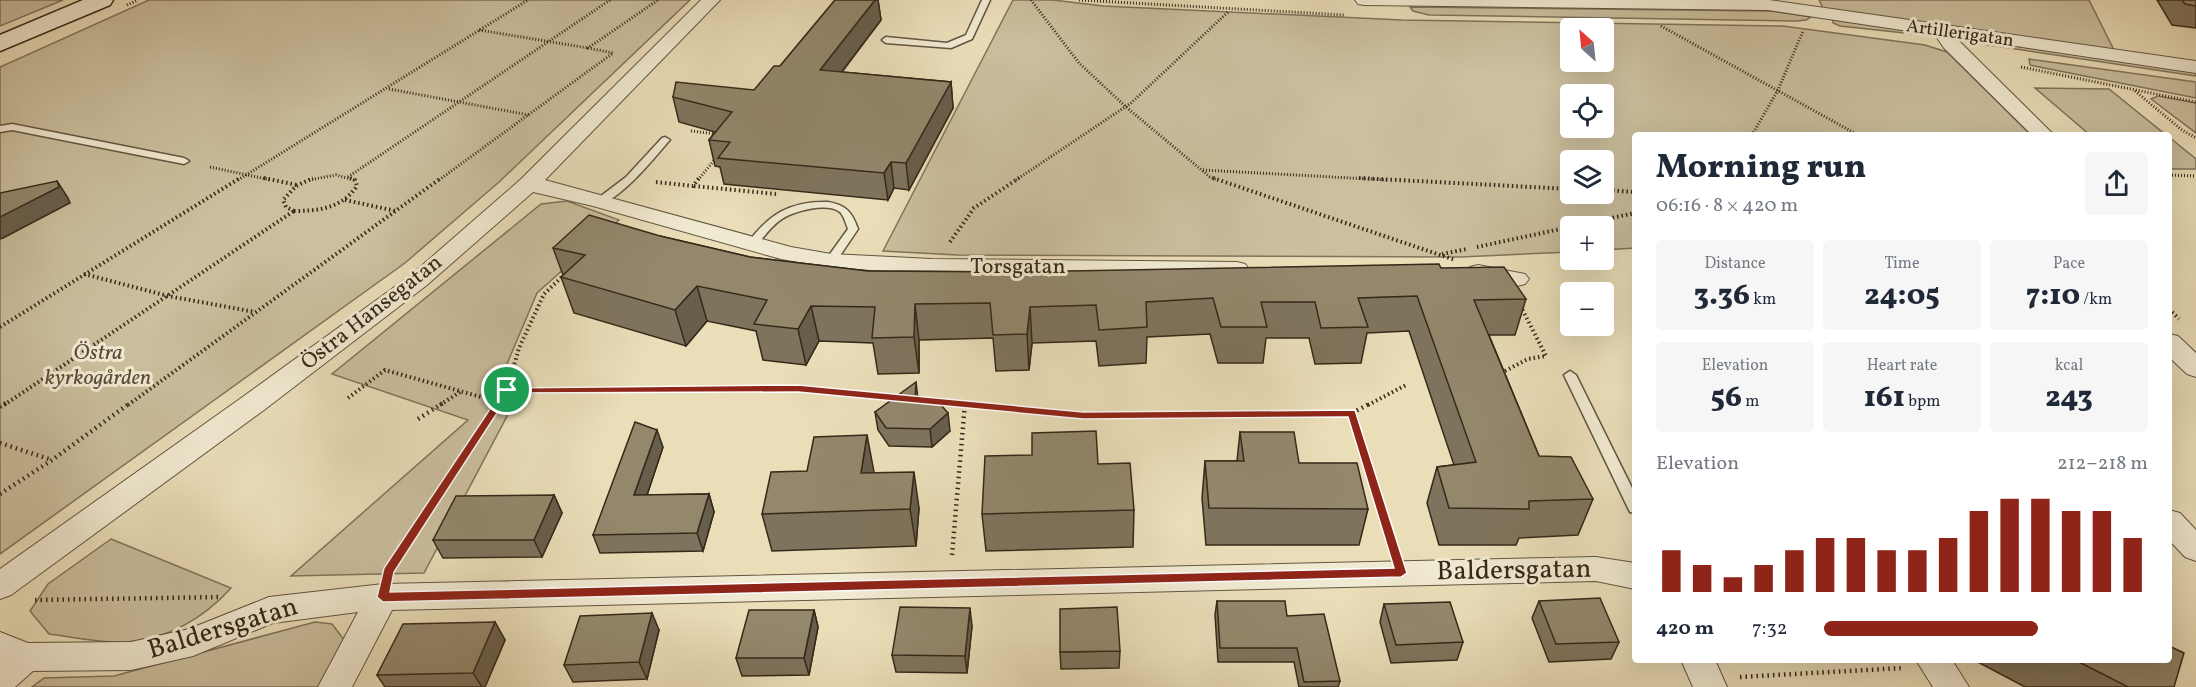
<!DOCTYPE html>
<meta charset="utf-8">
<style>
:root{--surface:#fff;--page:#f6f6f7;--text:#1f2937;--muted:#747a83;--accent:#8f2418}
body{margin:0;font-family:Vollkorn,serif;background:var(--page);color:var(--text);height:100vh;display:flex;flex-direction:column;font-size:22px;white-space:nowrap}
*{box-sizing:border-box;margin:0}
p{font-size:20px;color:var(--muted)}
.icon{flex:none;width:33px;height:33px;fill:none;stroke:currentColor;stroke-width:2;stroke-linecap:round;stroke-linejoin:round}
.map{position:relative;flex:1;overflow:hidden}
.drawer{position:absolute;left:1632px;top:132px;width:540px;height:531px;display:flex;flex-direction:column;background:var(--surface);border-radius:6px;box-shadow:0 6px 24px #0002}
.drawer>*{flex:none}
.needle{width:39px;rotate:333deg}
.fabs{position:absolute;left:1560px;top:18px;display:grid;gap:12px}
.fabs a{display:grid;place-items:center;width:54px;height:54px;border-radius:6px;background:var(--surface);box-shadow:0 6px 24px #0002;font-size:30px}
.pin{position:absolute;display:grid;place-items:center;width:51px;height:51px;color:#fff;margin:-26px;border:3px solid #fff;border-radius:50%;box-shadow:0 2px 6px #0007}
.round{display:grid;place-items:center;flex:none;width:63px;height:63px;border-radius:6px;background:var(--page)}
.summary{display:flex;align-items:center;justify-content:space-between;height:102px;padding:0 24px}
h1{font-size:33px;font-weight:800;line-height:45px}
.figures{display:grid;grid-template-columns:repeat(3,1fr);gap:9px;height:102px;padding:6px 24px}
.figures div{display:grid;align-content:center;border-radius:6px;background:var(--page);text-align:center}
.figures b{font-size:30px;font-weight:800}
.figures small{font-size:16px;font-weight:400}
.figures p{font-size:16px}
.chart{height:168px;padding:12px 24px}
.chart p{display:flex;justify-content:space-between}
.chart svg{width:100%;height:108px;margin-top:6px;stroke:var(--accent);stroke-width:6}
ul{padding:0 24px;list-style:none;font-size:20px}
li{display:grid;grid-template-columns:96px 72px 1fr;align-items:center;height:45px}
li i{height:15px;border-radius:8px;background:var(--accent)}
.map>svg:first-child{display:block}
</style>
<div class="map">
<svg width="2196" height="687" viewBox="0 0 2196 687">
<rect width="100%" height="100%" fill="#eadeb9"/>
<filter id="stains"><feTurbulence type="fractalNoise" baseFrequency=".00333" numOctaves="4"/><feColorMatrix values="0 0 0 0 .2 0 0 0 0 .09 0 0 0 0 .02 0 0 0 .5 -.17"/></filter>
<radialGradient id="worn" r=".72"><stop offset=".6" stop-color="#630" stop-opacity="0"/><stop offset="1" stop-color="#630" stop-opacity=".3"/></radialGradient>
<!-- green -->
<g fill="#cbbf9e" stroke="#80745c" stroke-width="1.5" fill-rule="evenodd">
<polygon points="0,0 63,0 0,26"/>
<polygon points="149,0 690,0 499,182 405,263 0,554 0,67"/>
<path d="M1013 0H1053L1103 6 1402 20 1783 26 1925 45 1947 52 2031 135H1635V248L1604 250V226H1570V252L1461 257 957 255 883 251ZM1570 28H1604V62H1570ZM1570 94H1604V128H1570ZM1570 160H1604V194H1570Z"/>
<polygon points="1819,0 2089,0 2114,50 1823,8"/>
<polygon points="1410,7 1771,11 1811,17 1806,20 1796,21 1429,15 1413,11"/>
<polygon points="1833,20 1908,30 1914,34 1840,26 1833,23"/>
<polygon points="1981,41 2196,72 2196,76 1996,46 1983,44"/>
<polygon points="2029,59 2196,82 2196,98 2034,66 2030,65"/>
<polygon points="2035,88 2109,89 2166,135 2090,135"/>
<polygon points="2158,96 2196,103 2196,133 2151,99"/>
<polygon points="2169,137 2196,159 2196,169 2169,169"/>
<polygon points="567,201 619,220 537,293 495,392 513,405 424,573 291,576 468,420 332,374 541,204"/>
<path d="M111 539 231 588C204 618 168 639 127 642 106 644 72 637 49 634L30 611 48 584Z"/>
<polygon points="315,622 332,624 345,641 320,687 32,687 44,678 114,676"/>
</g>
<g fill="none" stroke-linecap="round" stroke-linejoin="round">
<defs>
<g id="service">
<polygon points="982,0 990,0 972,39 951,48 886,43 882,40 886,37 947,43 966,35"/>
<polygon points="12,124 184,158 189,161 184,164 12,130 0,132 0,126"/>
<path d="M665 137 670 140 668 142C656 156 616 206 597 203L596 201 597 199 626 177 662 138Z"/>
<path d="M828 202C846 205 852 212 858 229L835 263H827L825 261 848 229C846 224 844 216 840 212 827 202 794 211 782 219 771 226 764 237 756 246H748L747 244C769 214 790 201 828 202Z"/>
<polygon points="1570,371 1576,375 1635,494 1635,513 1630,512 1628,508 1564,375"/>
</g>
<g id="minor">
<polygon points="701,0 720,0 545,180 791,247 831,254 932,259 1237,262 1245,264 1249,269 1245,274 1237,276 932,273 831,268 781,259 593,206 533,192 427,285 264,410 11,595 0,599 0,569 244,396 411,275 520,180"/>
<polygon points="1355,0 1769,0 2196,61 2196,73 1955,37 2054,135 2032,135 1944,48 1935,35 1768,10 1364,5 1358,4"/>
<polygon points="1478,265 1525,274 1529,279 1525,284 1517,286 1470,277 1466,272 1470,267"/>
<polygon points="2169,334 2178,336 2196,353 2196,377 2187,374 2169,357"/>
<polygon points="2169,510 2180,513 2196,530 2196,561 2185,557 2169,540"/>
<polygon points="1596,557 1635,563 1635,589 1596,581 392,610 352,687 318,687 358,612 273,623 193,656 131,670 33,671 15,687 0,687 0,632 28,643 131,642 189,629 269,597 383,584"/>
<polygon points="1681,660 1715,660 1727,687 1693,687"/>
<polygon points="1916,660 1952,660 1969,687 1933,687"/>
</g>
<polygon id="secondary" points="83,0 113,0 110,5 0,51 0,35"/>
</defs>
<!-- service casing -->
<use href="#service" stroke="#625641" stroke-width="3"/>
<!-- minor casing -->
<use href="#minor" stroke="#625641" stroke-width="2"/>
<!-- secondary casing -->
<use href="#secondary" stroke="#352919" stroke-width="3"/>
<!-- path-far2 -->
<g stroke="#352919" stroke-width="3" stroke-dasharray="1 2" stroke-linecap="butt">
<polyline points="1031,0 1079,63 1126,107 1210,177 1218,180"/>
<polyline points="1079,0 1344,15"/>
<polyline points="127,5 138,0"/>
<polyline points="1661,26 1858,135"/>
<polyline points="479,30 588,48"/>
<polyline points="2021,67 2196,102"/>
<polyline points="389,89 529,115"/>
<polyline points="2135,91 2182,130 2196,138"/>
<polyline points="691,131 717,134"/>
<polyline points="1752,135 1778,90 1803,31"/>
<polyline points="210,167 271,180"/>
<polyline points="1203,170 1388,180"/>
<polyline points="2169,175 2196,176"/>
<polyline points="348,177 610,0"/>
<polyline points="238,180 528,0"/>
<polyline points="309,180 336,175 354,180"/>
<polyline points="439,180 613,53 588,48 658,0"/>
<polyline points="698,180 716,158"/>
<polyline points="1016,180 1131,103 1229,11"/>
</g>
<!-- path-far1 -->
<g stroke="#352919" stroke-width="4" stroke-dasharray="1.5 3" stroke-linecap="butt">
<polyline points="264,178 297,185"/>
<polyline points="1213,178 1455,260"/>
<polyline points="1359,178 1570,189"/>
<polyline points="656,182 693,186 699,178"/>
<polyline points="694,186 776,194"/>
<polyline points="1604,190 1635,192"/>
<polyline points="345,200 396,211"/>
<path d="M294 211C319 211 342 208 357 186L355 180 350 178"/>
<polyline points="294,211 286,207 283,200 296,186 313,178"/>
<polyline points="1573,226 1635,213"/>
<polyline points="950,242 974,208 1019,178"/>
<polyline points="1477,247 1570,227"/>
<polyline points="1442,254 1467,249"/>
<polyline points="84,274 168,296 255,312"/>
<polyline points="2169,309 2179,319"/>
<polyline points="0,327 240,178"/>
<polyline points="1501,373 1528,359 1546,356 1521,307"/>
<polyline points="507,390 798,389 899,397"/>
<polyline points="348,398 385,370 499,402"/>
<polyline points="934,400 980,405"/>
<polyline points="4,405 294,211"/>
<polyline points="128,405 441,178"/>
<polyline points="440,405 460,392"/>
<polyline points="497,405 507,390 519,348 544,294 566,273"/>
<polyline points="1368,405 1406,385"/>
</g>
<!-- path -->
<g stroke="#352919" stroke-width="4.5" stroke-dasharray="1.5 4" stroke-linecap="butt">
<polyline points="965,403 1083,415 1352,413 1392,545"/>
<polyline points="0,407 6,403"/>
<polyline points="1352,413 1371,403"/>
<polyline points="418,419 443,403"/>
<polyline points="0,443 52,460"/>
<polyline points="0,494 52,460 130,403"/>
<polyline points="952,555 965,403"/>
<polyline points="390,568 498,403"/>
<polyline points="35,600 222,597"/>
<polyline points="1740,677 1903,668"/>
</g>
<!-- service -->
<use href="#service" fill="#f1ead2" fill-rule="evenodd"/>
<!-- minor -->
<use href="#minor" fill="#f1ead2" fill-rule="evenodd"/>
<!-- secondary -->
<use href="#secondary" fill="#f1ead2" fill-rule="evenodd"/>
</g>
<!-- wall -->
<g fill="#7e745d" stroke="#352919" stroke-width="1.5">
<polygon points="835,0 878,0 881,20 842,72 951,82 953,108 909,190 894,188 888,200 724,184 720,167 715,166 709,140 715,132 679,122 673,97 754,90 780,66"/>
<polygon points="2157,0 2196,0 2196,28 2172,25"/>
<polygon points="660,236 750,257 868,271 1014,272 1441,268 1526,299 1515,335 1489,335 1539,456 1593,499 1578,535 1519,538 1516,545 1439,545 1427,503 1437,467 1454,465 1409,331 1367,333 1361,363 1315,364 1309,338 1266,338 1263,363 1218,363 1210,334 1147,337 1146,363 1099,366 1096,341 1032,343 1029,370 996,371 993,338 919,340 919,373 878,374 873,343 819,341 806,365 763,360 756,331 707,321 686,346 574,313 561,277 563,275 553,248"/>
<polygon points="918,399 950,431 932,447 889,446 878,430 875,412"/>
<polygon points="1240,432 1299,463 1368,509 1359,545 1206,545 1202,498 1205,461 1237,461"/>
<polygon points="663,447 647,495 709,494 714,512 703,551 600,553 593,535"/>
<polygon points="1098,464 1134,510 1133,547 986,551 982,514"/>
<polygon points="874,472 873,473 919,508 916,546 772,551 762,514"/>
<polygon points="554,495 562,513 542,557 443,558 433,540"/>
<polygon points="1217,601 1287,616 1340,681 1338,687 1299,687 1294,662 1218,662 1215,615"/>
<polygon points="1539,601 1619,642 1611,659 1549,662 1532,618"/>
<polygon points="1384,604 1463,642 1457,660 1391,663 1380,622"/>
<polygon points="814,610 818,627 809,675 742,676 736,658"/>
<polygon points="495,622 505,640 485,687 385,687 377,675"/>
<polygon points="972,626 967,673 896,672 892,655"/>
<polygon points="659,630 647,679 573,682 564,665"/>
<polygon points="1120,651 1119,668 1061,669 1060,652"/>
<polygon points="1974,660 2169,660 2174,687 2025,687"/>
</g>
<!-- shaded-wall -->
<g fill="#675e4c" stroke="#352919" stroke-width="1.5">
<polygon points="875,0 878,0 881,20 824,95 820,70"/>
<polygon points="951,82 953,108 909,190 906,163"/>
<polygon points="891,162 894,188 888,200 884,173"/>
<polygon points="57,181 68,198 70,203 3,238 0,239 0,217"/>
<polygon points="697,286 707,321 686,346 675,310"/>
<polygon points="915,304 919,340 919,373 914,337"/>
<polygon points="811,306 819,341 806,365 798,329"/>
<polygon points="1030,307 1032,343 1029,370 1027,334"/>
<polygon points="916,382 918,399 915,399"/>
<polygon points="948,413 950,431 932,447 930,429"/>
<polygon points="657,430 663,447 641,513 634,495"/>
<polygon points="867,435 874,472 868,510 861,473"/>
<polygon points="914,472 919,508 916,546 910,509"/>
<polygon points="709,494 714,512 703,551 697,533"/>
<polygon points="554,495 562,513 542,557 534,540"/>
<polygon points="970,608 972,626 967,673 965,656"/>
<polygon points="814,610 818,627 809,675 804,658"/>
<polygon points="652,613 659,630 647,679 639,662"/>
<polygon points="495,622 505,640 485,687 482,687 473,673"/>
</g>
<!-- building -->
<g fill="#93876c" stroke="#352919" stroke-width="1.5">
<polygon points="835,0 875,0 820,70 951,82 906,163 891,162 884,173 718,158 730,142 709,140 732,112 673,97 676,82 754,90 774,66 780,66"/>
<polygon points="2182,0 2196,0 2196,6 2185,4"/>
<polygon points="57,181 59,187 0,217 0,193"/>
<polygon points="589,215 660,236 750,257 868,271 1014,272 1439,264 1441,268 1504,267 1526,299 1474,300 1539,456 1571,457 1593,499 1529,501 1529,509 1449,508 1437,467 1476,462 1417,296 1358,298 1368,327 1321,328 1315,302 1261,302 1267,327 1221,327 1213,298 1146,302 1147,327 1099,330 1096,305 1030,307 1027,334 993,335 990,303 915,304 914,337 872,338 875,307 811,306 798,329 754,324 767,300 697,286 675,310 561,277 585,255 553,248"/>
<polygon points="916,382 915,399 935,398 948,413 930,429 886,428 875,412"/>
<polygon points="635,422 657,430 634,495 709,494 697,533 593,535"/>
<polygon points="1096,431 1098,464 1130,463 1134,510 982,514 985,456 1032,455 1032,433"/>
<polygon points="1240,432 1294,432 1299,463 1357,463 1368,509 1209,508 1205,461 1244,461"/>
<polygon points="867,435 861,473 914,472 910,509 762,514 771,472 807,471 814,437"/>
<polygon points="554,495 534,540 433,540 456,496"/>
<polygon points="1600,598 1619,642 1556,644 1539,601"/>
<polygon points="1217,601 1285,601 1287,616 1324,614 1340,681 1304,682 1297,648 1220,648"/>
<polygon points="1450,602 1463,642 1396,645 1384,604"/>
<polygon points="900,607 970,608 965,656 892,655"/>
<polygon points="1117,607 1120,651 1060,652 1060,609"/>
<polygon points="749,610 814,610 804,658 736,658"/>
<polygon points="652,613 639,662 564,665 580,616"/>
<polygon points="495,622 473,673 377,675 403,624"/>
<polygon points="2169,646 2184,653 2174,687 2128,687 2075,660 2169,660"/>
</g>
<!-- route -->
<path fill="#8f2418" stroke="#fff" stroke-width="1.5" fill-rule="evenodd" d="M798 385 1083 412 1355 410 1407 573 1401 577 383 602 377 597 384 568 504 388ZM798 392 1083 419 1348 417 1394 568 390 592 394 572 510 393Z"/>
<g text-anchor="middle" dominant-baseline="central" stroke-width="6" stroke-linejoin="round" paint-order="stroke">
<!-- far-street labels -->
<g font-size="18" fill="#352919" stroke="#f1ead2">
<text transform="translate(1960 34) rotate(8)">Artillerigatan</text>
</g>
<!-- street labels -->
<g font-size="22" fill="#352919" stroke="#f1ead2">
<text x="1018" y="267">Torsgatan</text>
<text transform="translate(372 313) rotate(-38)">Östra Hansegatan</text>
</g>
<!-- park labels -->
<g font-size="22" font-style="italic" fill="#5a4e3a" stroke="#f1ead2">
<text x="98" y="353">Östra<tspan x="98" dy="25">kyrkogården</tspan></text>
</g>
<!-- near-street labels -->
<g font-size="27" fill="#352919" stroke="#f1ead2">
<text transform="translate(1514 571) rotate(-1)">Baldersgatan</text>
<text transform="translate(223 629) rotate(-17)">Baldersgatan</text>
</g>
</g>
<rect width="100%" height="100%" filter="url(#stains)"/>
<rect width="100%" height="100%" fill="url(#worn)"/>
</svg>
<div class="fabs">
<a><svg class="needle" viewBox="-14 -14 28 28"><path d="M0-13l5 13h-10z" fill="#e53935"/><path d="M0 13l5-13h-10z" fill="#747a83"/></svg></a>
<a><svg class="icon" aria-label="locate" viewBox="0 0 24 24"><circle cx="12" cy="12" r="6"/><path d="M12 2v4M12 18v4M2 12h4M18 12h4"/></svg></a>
<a><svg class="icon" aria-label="layers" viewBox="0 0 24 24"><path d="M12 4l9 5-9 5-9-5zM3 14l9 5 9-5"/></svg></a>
<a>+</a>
<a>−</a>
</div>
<div class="pin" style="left:507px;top:390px;background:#1e9e55"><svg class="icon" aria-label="arrive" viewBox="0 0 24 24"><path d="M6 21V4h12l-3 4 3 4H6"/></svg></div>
<section class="drawer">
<div class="summary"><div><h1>Morning run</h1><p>06:16 · 8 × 420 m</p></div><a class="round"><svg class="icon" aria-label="share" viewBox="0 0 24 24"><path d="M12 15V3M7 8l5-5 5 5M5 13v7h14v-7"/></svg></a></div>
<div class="figures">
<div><p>Distance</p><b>3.36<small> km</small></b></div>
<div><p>Time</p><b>24:05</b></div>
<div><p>Pace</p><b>7:10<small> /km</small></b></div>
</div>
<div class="figures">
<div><p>Elevation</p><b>56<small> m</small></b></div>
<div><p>Heart rate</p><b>161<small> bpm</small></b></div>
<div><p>kcal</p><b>243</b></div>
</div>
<div class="chart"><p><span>Elevation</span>212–218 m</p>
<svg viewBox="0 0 160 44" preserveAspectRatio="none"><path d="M5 44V27M15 44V33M25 44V38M35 44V33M45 44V27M55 44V22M65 44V22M75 44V27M85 44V27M95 44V22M105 44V11M115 44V6M125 44V6M135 44V11M145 44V11M155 44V22"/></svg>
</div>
<ul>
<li><b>420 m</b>7:32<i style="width:66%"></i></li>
</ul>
</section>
</div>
